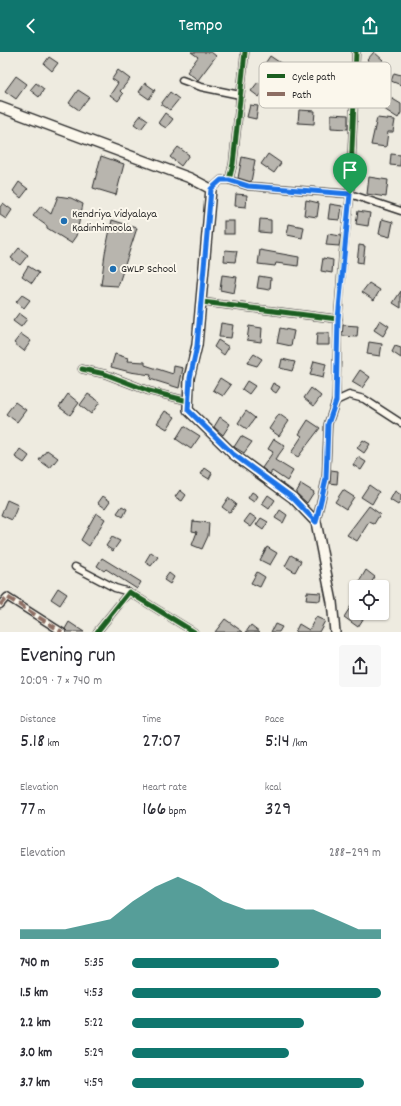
<!DOCTYPE html>
<meta charset="utf-8">
<style>
:root{--surface:#fff;--page:#f7f7f7;--text:#2b2b33;--muted:#7c7c81;--accent:#0f766e}
body{margin:0;font-family:Dekko,sans-serif;background:var(--page);color:var(--text);height:100vh;display:flex;flex-direction:column;font-size:15px;white-space:nowrap}
*{box-sizing:border-box;margin:0}
p{font-size:13px;color:var(--muted)}
.icon{flex:none;width:22px;height:22px;fill:none;stroke:currentColor;stroke-width:2;stroke-linecap:round;stroke-linejoin:round}
.map{position:relative;height:580px;overflow:hidden}
.side{display:flex;flex-direction:column;background:var(--surface);flex:1}
.side>*{flex:none}
.fabs{position:absolute;left:349px;top:528px;display:grid;gap:8px}
.fabs a{display:grid;place-items:center;width:40px;height:40px;border-radius:4px;background:var(--surface);box-shadow:0 1px 3px #0004;font-size:20px}
.pin{position:absolute;display:grid;place-items:center;width:34px;height:34px;color:#fff;margin:-41px -17px;border-radius:50% 50% 50% 0;rotate:-45deg;box-shadow:0 0 4px #0007}
.pin .icon{rotate:45deg}
.round{display:grid;place-items:center;flex:none;width:42px;height:42px;border-radius:4px;background:var(--page)}
.summary{display:flex;align-items:center;justify-content:space-between;height:68px;padding:0 20px}
h1{font-size:22px;font-weight:600;line-height:30px}
.stats{display:grid;grid-template-columns:repeat(3,1fr);gap:6px;height:68px;padding:4px 20px}
.stats div{display:grid;align-content:center}
.stats b{font-size:20px;font-weight:600}
.stats small{font-size:11px;font-weight:400}
.stats p{font-size:11px}
.chart{height:112px;padding:8px 20px}
.chart p{display:flex;justify-content:space-between}
.chart svg{width:100%;height:72px;margin-top:4px;fill:var(--accent);opacity:.7}
ul{padding:0 20px;list-style:none;font-size:13px}
li{display:grid;grid-template-columns:64px 48px 1fr;align-items:center;height:30px}
li i{height:10px;border-radius:5px;background:var(--accent)}
header{display:flex;justify-content:space-between;align-items:center;height:52px;padding:0 20px;background:var(--accent);color:#fff;font-size:18px;font-weight:600}
.map>svg:first-child{display:block}
</style>
<header><svg class="icon" aria-label="back" viewBox="0 0 24 24"><path d="M15 5l-7 7 7 7"/></svg>Tempo<svg class="icon" aria-label="share" viewBox="0 0 24 24"><path d="M12 15V3M7 8l5-5 5 5M5 13v7h14v-7"/></svg></header>
<div class="map">
<svg width="401" height="580" viewBox="0 0 401 580">
<rect width="100%" height="100%" fill="#eeebe0"/>
<filter id="ink" filterUnits="userSpaceOnUse"><feTurbulence type="fractalNoise" baseFrequency=".025" numOctaves="2"/><feDisplacementMap in="SourceGraphic" scale="8" xChannelSelector="R" yChannelSelector="G"/><feConvolveMatrix kernelMatrix="1 2 1 2 8 2 1 2 1" color-interpolation-filters="sRGB"/></filter>
<g filter="url(#ink)">
<!-- building -->
<g fill="#b8b5ae" stroke="#2b2b2b">
<polygon points="191,0 211,0 216,4 198,28 187,20 198,5"/>
<polygon points="374,0 383,8 375,16 367,8"/>
<polygon points="270,4 282,12 273,24 262,16"/>
<polygon points="49,5 58,11 52,19 44,12"/>
<polygon points="118,18 130,27 120,39 123,42 118,49 110,43 118,31 112,27"/>
<polygon points="394,21 401,23 401,33 391,29"/>
<polygon points="16,24 27,32 16,47 5,39"/>
<polygon points="258,30 266,36 259,45 251,39"/>
<polygon points="36,31 44,37 39,45 30,38"/>
<polygon points="145,31 155,38 149,47 139,40"/>
<polygon points="78,38 89,45 79,58 69,51"/>
<polygon points="170,40 179,47 170,58 161,52"/>
<polygon points="391,46 401,52 401,61 398,66 384,57"/>
<polygon points="250,53 258,54 256,67 247,65"/>
<polygon points="299,58 315,59 314,72 298,71"/>
<polygon points="165,61 173,67 166,76 158,71"/>
<polygon points="331,62 348,63 348,77 331,76"/>
<polygon points="141,63 148,68 141,77 134,72"/>
<polygon points="377,66 395,68 393,80 388,80 386,95 371,93"/>
<polygon points="178,95 189,103 181,114 170,105"/>
<polygon points="268,102 281,111 274,121 261,112"/>
<polygon points="391,102 401,103 400,114 390,113"/>
<polygon points="101,104 124,112 116,143 93,136"/>
<polygon points="242,105 255,108 251,130 238,126"/>
<polygon points="369,125 388,128 386,145 367,142"/>
<polygon points="19,130 28,137 21,146 13,139"/>
<polygon points="236,142 247,143 246,155 235,154"/>
<polygon points="58,144 71,146 83,152 76,184 71,191 47,176 47,174 33,164 41,154 51,162"/>
<polygon points="306,148 319,151 317,165 304,163"/>
<polygon points="3,151 12,158 6,167 0,163 0,155"/>
<polygon points="330,152 342,154 340,168 328,167"/>
<polygon points="358,159 370,161 368,174 356,172"/>
<polygon points="260,167 271,168 271,181 259,180"/>
<polygon points="382,167 393,170 390,185 379,182"/>
<polygon points="112,168 137,176 118,234 101,233 105,201"/>
<rect x="224" y="169" width="10" height="13"/>
<polygon points="289,172 304,175 302,186 287,183"/>
<polygon points="328,182 341,184 339,194 326,193"/>
<polygon points="359,193 365,194 363,211 357,210"/>
<polygon points="19,196 28,203 20,213 11,206"/>
<polygon points="225,198 237,199 235,210 224,209"/>
<polygon points="260,198 299,205 298,214 276,211 275,214 258,212"/>
<polygon points="323,206 333,208 332,221 321,219"/>
<polygon points="28,214 39,221 32,231 22,224"/>
<polygon points="222,223 237,225 234,241 220,238"/>
<polygon points="259,224 271,226 270,238 257,236"/>
<polygon points="369,231 380,238 374,248 362,240"/>
<polygon points="401,239 401,256 393,251"/>
<polygon points="22,243 30,248 24,256 16,250"/>
<polygon points="19,261 27,267 21,275 13,269"/>
<polygon points="380,268 389,274 383,284 374,278"/>
<polygon points="221,271 233,273 231,286 219,285"/>
<polygon points="343,273 358,274 357,285 342,284"/>
<polygon points="249,274 262,276 261,290 247,288"/>
<polygon points="280,276 294,279 291,294 277,291"/>
<polygon points="317,281 329,281 329,293 316,293"/>
<polygon points="21,282 31,289 24,299 14,291"/>
<polygon points="218,288 229,295 224,303 214,295"/>
<polygon points="369,290 382,292 380,304 367,302"/>
<polygon points="395,294 401,296 401,306 392,300"/>
<polygon points="115,302 128,306 127,309 145,310 145,313 173,322 174,314 183,316 179,336 150,327 151,323 130,320 111,315"/>
<polygon points="254,302 262,307 257,314 247,311"/>
<polygon points="282,307 295,310 292,319 280,316"/>
<polygon points="314,309 326,312 323,326 310,323"/>
<polygon points="360,318 370,325 362,336 352,330"/>
<polygon points="220,326 231,333 223,344 213,338"/>
<polygon points="247,329 255,334 249,342 242,337"/>
<polygon points="273,331 280,335 276,341 270,337"/>
<polygon points="311,336 321,344 314,354 304,346"/>
<polygon points="68,342 79,351 70,363 59,355"/>
<polygon points="88,342 100,350 91,362 80,353"/>
<polygon points="15,350 26,358 17,370 6,362"/>
<polygon points="165,359 175,365 167,377 157,371"/>
<polygon points="246,359 255,366 247,377 238,371"/>
<polygon points="279,362 289,369 279,384 269,377"/>
<polygon points="220,365 230,372 223,383 214,375"/>
<polygon points="308,368 320,376 298,405 291,401 302,384 299,382"/>
<polygon points="184,374 200,384 191,397 176,387"/>
<polygon points="241,384 252,390 244,401 234,395"/>
<polygon points="274,387 285,394 275,408 293,419 287,429 272,419 270,422 262,416 273,400 268,397"/>
<polygon points="363,388 370,392 364,401 357,396"/>
<polygon points="20,397 29,404 24,411 15,405"/>
<polygon points="47,398 58,406 50,416 39,408"/>
<polygon points="358,405 366,410 361,418 353,413"/>
<polygon points="205,416 212,421 209,427 201,422"/>
<polygon points="331,418 338,419 337,432 330,431"/>
<polygon points="301,432 314,440 307,451 296,441"/>
<polygon points="369,433 379,440 372,452 361,445"/>
<polygon points="180,438 186,443 182,449 175,445"/>
<polygon points="343,438 354,445 346,457 335,450"/>
<polygon points="395,439 401,443 401,448 398,453 390,448"/>
<polygon points="252,440 258,444 254,450 248,446"/>
<polygon points="268,443 275,448 269,457 262,452"/>
<polygon points="103,444 110,449 105,456 98,451"/>
<polygon points="228,446 236,452 230,461 222,455"/>
<polygon points="7,448 18,453 12,468 1,463"/>
<polygon points="122,454 127,457 123,465 117,461"/>
<polygon points="369,454 380,462 374,472 369,470 357,489 347,483"/>
<polygon points="280,458 287,463 283,471 275,466"/>
<polygon points="96,461 105,467 89,494 81,488"/>
<polygon points="250,462 257,467 251,475 244,470"/>
<polygon points="261,466 268,470 263,478 256,473"/>
<polygon points="193,469 209,471 208,484 202,497 192,493 197,480 192,479"/>
<polygon points="112,485 120,489 113,499 106,494"/>
<polygon points="267,495 277,501 270,513 260,508"/>
<polygon points="151,500 158,505 151,514 145,510"/>
<polygon points="291,503 301,509 295,520 285,514"/>
<polygon points="102,506 141,530 137,537 106,517 104,519 97,514"/>
<polygon points="366,518 375,525 368,535 359,530"/>
<polygon points="257,520 265,525 260,535 251,531"/>
<polygon points="169,521 174,525 170,532 164,528"/>
<polygon points="58,536 67,542 60,553 51,547"/>
<polygon points="307,540 321,541 320,549 306,548"/>
<polygon points="351,554 356,557 356,561 361,561 365,564 358,575 344,565"/>
<polygon points="316,565 325,569 319,580 295,580 299,572 309,578"/>
<polygon points="225,567 243,580 215,580"/>
<polygon points="69,570 84,580 68,580 65,577"/>
<polygon points="275,572 282,575 279,580 271,580"/>
<polygon points="251,573 260,580 246,580"/>
</g>
<g fill="none" stroke-linecap="round" stroke-linejoin="round">
<defs>
<g id="street">
<polyline points="182,28 201,35 240,43"/>
<polyline points="229,128 248,134 350,142 401,159"/>
<polyline points="211,137 221,128 229,128 233,112 245,0"/>
<polyline points="202,250 338,267"/>
<polyline points="82,317 105,322 149,339 188,349"/>
<polyline points="336,349 338,267 343,200 350,145 356,0"/>
<polyline points="316,470 326,427 328,372 336,349 349,343 364,347 401,371"/>
<polyline points="75,515 115,536 129,540"/>
<polyline points="0,553 7,545 62,580"/>
<polyline points="97,580 129,540 194,580"/>
</g>
<polyline id="secondary" points="0,55 190,126 211,137 197,293 189,326 188,358 233,402 293,446 316,470 332,550 335,580"/>
</defs>
<!-- street casing -->
<use href="#street" stroke="#2b2b2b" stroke-width="9"/>
<!-- secondary casing -->
<use href="#secondary" stroke="#2b2b2b" stroke-width="12"/>
<!-- street -->
<use href="#street" stroke="#fbf7ec" stroke-width="6"/>
<!-- secondary -->
<use href="#secondary" stroke="#fbf7ec" stroke-width="9"/>
<!-- quiet -->
<polyline stroke="#8d6e63" stroke-width="4" stroke-dasharray="8 4" stroke-linecap="butt" points="0,553 7,545 62,580"/>
<defs>
<g id="cycleway">
<polyline points="211,137 221,128 229,128 233,112 245,0"/>
<polyline points="202,250 338,267"/>
<polyline points="82,317 105,322 149,339 188,349"/>
<polyline points="336,349 338,267 343,200 350,145 356,0"/>
<polyline points="97,580 129,540 194,580"/>
</g>
</defs>
<!-- cycleway casing -->
<use href="#cycleway" stroke="#fbf7ec" stroke-width="8"/>
<!-- cycleway -->
<use href="#cycleway" stroke="#1b5e20" stroke-width="5"/>
</g>
</g>
<g fill="none" stroke-linecap="round" stroke-linejoin="round" filter="url(#ink)">
<defs>
<polygon id="route" points="221,128 229,128 248,134 350,142 338,267 336,349 328,372 326,427 316,470 293,446 233,402 188,358 190,326 197,294 211,137"/>
</defs>
<!-- route casing -->
<use href="#route" stroke="#fff" stroke-width="8"/>
<!-- route -->
<use href="#route" stroke="#1a73e8" stroke-width="5"/>
</g>
<!-- markers -->
<g fill="#1f6fb2" stroke="#fbf7ec" stroke-width="1.5">
<circle cx="64" cy="169" r="4"/>
<circle cx="113" cy="217" r="4"/>
</g>
<g text-anchor="middle" dominant-baseline="central" stroke-width="4" stroke-linejoin="round" paint-order="stroke">
<!-- poi labels -->
<g font-size="12" fill="#2b2b2b" stroke="#fbf7ec" text-anchor="start">
<text x="72" y="162">Kendriya Vidyalaya<tspan x="72" dy="14">Kadinhimoola</tspan></text>
<text x="121" y="217">GWLP School</text>
</g>
</g>
<!-- legend -->
<rect x="259" y="10" width="132" height="46" rx="6" fill="#fbf7ec" stroke="#bdbab2" stroke-width="1"/>
<rect x="267" y="22" width="18" height="4" fill="#1b5e20"/>
<rect x="267" y="40" width="18" height="4" fill="#8d6e63"/>
<g font-size="11" fill="#2b2b2b">
<text x="292" y="28">Cycle path</text>
<text x="292" y="46">Path</text>
</g>
</svg>
<div class="fabs">
<a><svg class="icon" aria-label="locate" viewBox="0 0 24 24"><circle cx="12" cy="12" r="6"/><path d="M12 2v4M12 18v4M2 12h4M18 12h4"/></svg></a>
</div>
<div class="pin" style="left:350px;top:142px;background:#1e9e55"><svg class="icon" aria-label="arrive" viewBox="0 0 24 24"><path d="M6 21V4h12l-3 4 3 4H6"/></svg></div>
</div>
<section class="side">
<div class="summary"><div><h1>Evening run</h1><p>20:09 · 7 × 740 m</p></div><a class="round"><svg class="icon" aria-label="share" viewBox="0 0 24 24"><path d="M12 15V3M7 8l5-5 5 5M5 13v7h14v-7"/></svg></a></div>
<div class="stats">
<div><p>Distance</p><b>5.18<small> km</small></b></div>
<div><p>Time</p><b>27:07</b></div>
<div><p>Pace</p><b>5:14<small> /km</small></b></div>
</div>
<div class="stats">
<div><p>Elevation</p><b>77<small> m</small></b></div>
<div><p>Heart rate</p><b>166<small> bpm</small></b></div>
<div><p>kcal</p><b>329</b></div>
</div>
<div class="chart"><p><span>Elevation</span>288–299 m</p>
<svg viewBox="0 0 160 44" preserveAspectRatio="none"><path d="M0 44V38L10 38L20 38L30 35L40 32L50 21L60 12L70 6L80 12L90 21L100 26L110 26L120 26L130 26L140 32L150 38L160 38V44z"/></svg>
</div>
<ul>
<li><b>740 m</b>5:35<i style="width:59%"></i></li>
<li><b>1.5 km</b>4:53<i style="width:100%"></i></li>
<li><b>2.2 km</b>5:22<i style="width:69%"></i></li>
<li><b>3.0 km</b>5:29<i style="width:63%"></i></li>
<li><b>3.7 km</b>4:59<i style="width:93%"></i></li>
</ul>
</section>
